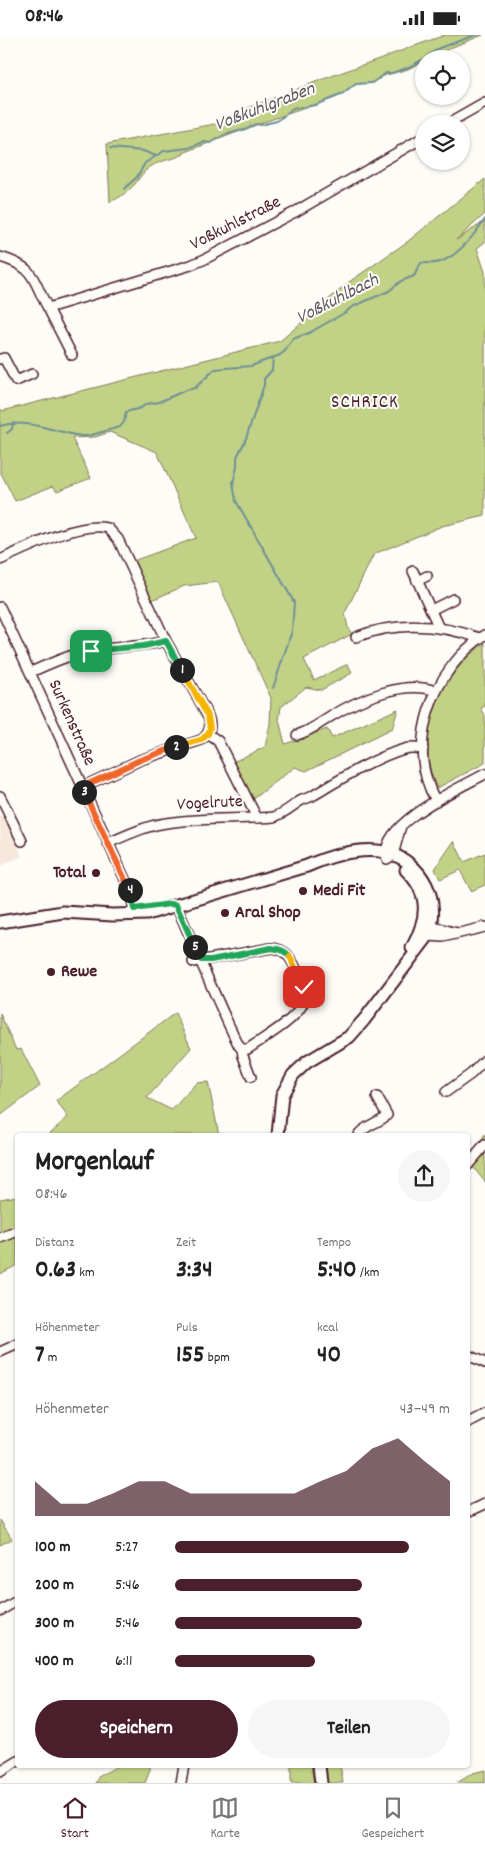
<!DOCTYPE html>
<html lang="de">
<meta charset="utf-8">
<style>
:root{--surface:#fff;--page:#f6f6f6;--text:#222;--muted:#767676;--line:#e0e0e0;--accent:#4a1f2b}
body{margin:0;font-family:Dekko,sans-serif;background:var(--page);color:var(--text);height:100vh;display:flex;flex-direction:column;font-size:19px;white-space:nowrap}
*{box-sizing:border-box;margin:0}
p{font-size:16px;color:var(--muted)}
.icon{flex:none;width:28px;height:28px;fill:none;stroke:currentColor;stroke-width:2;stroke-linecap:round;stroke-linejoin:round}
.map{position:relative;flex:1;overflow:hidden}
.drawer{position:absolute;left:15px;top:1098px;width:455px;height:635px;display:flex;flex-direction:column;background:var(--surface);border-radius:5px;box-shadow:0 1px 4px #0004}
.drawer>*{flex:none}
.tools{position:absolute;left:415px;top:15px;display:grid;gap:10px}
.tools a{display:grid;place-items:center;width:55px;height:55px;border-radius:50%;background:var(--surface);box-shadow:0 1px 4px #0004;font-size:25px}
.pin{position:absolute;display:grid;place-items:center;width:42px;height:42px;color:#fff;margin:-21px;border-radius:10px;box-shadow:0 2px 8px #0006}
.km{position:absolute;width:25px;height:25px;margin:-12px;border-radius:50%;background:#222;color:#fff;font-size:14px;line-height:25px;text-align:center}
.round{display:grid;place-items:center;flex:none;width:52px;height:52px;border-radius:26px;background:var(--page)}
.headline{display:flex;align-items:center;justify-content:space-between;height:85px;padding:0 20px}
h1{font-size:28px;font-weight:700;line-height:38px}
.figures{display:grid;grid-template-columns:repeat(3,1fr);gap:8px;height:85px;padding:5px 20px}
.figures div{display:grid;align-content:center}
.figures b{font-size:25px;font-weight:700}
.figures small{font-size:14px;font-weight:400}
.figures p{font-size:14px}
.chart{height:140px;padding:10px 20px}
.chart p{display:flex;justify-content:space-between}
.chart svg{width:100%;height:90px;margin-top:5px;fill:var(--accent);opacity:.7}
.cta{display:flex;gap:10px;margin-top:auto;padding:10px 20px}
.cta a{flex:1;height:58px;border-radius:30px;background:var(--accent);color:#fff;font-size:20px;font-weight:700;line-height:58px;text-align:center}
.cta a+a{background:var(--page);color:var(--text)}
ul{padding:0 20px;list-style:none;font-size:16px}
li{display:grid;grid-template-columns:80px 60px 1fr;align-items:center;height:38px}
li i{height:12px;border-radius:6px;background:var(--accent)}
.status{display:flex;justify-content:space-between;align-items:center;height:35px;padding:0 25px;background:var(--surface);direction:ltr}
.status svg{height:14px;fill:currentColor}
.menu{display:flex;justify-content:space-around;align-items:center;height:70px;border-top:1px solid var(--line);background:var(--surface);font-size:14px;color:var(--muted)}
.menu a{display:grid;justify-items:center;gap:2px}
.menu .current{color:var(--accent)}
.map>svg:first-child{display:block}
</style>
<div class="status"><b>08:46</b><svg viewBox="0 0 49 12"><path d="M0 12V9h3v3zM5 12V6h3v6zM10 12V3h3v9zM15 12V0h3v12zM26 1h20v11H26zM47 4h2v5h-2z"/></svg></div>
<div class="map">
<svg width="485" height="1748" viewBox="0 0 485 1748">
<rect width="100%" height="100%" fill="#fdfcf7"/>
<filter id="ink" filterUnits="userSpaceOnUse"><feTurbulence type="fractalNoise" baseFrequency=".02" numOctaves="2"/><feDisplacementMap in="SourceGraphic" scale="10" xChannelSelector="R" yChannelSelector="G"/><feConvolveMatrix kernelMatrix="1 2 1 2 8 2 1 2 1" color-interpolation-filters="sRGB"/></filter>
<g filter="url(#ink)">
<!-- built -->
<polygon fill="#f6e8da" points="4,780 22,821 0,831 0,782"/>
<!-- green -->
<g fill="#c1d286" stroke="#867858">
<path d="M445 0H483L450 13 429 24H424V26L408 34 383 41 374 48 356 49 344 59 335 63 261 88 183 118 184 119C171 126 158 124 145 136 141 140 138 145 135 149 128 157 119 163 110 167L107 109 215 89 248 73 318 46Z"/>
<polygon points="485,144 485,179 456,205 485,186 485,207 477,213 485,237 485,481 442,491 374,519 345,578 348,593 352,599 304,624 314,645 348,629 352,638 321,655 306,652 281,672 279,685 285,709 327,694 332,703 398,674 392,694 306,736 295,732 251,766 231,728 265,712 270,689 271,663 218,547 184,551 152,565 133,526 196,503 157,417 110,397 95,402 72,403 91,443 57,456 53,451 15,466 0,436 0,373 2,376 280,306 349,247 407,207"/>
<path d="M485 608V671L481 673 485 680V728L437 753C412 701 440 640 485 608Z"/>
<polygon points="454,806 464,827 485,818 485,850 471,856 460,835 440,844 435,834"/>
<polygon points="175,978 191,1013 147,1063 172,1075 196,1048 208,1047 219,1100 48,1100 68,1082 56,1066"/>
<polygon points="0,979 16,1015 21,1014 40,1051 0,1081"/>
<polygon points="485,1100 485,1147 468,1126"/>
<polygon points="17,1161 17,1194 13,1196 8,1192 11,1196 0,1201 0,1164"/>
<polygon points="13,1201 17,1204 17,1230 0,1239 0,1206"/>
<polygon points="0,1485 12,1504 0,1510"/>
<polygon points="119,1730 150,1730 150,1735 145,1748 96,1748 100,1741"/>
<polygon points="291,1730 311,1730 314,1748 291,1748"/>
<polygon points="323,1730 340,1730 343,1748 324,1748"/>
<polygon points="485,1735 485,1748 457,1748 473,1738"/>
</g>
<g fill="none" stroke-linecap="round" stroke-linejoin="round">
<!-- stream -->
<g stroke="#6f8f96" stroke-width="2">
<polyline points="424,24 439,13 476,0"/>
<polyline points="110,113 143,116 156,121"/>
<polyline points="124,154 137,142 145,128 164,116 189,113 204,107 211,108 224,100 243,95 256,89 260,90 277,86 293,74 315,70 343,59 356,49 372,48 386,38 392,38 409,32 424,24"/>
<path d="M0 391C28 383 54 397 82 401 90 402 110 394 120 392L124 387 126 377 141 373 146 369 159 367 186 355 195 353 215 334 251 331 280 320 285 316 293 304 309 298 346 277 352 272 389 256 401 246 414 241 421 228C426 228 435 229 440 227 458 221 475 199 485 184"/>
<polyline points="7,398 12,394 13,388"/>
<polyline points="273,653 292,596 294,567 236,466 233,448 237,432 237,422 245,406 264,350 264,344 272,335 273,323"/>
</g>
<defs>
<g id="minor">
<polyline points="448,89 485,68"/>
<path d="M0 222C37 233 31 243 48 273L191 230 205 224 295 177 424 102"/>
<polyline points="48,273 72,320"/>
<polyline points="0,324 4,323 16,346 32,339"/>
<path d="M0 525C26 513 80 486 108 493L118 504 166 606 208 681C212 691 210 699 201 705L140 725 82 752"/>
<polyline points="413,536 438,591"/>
<polyline points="417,546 427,541"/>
<polyline points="0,572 129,853 134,874"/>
<polyline points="431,575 453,564"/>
<path d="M356 602C397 586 439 589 480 603"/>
<path d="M31 637C51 628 71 619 93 615 117 612 142 612 166 606"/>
<polyline points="208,699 218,706 257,783"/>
<path d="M297 700C310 696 319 689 330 682 357 665 405 644 436 656"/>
<polyline points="0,761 22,806"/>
<path d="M436 766C403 710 434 633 485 600"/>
<path d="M401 791 393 820 387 824C377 789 460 753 485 739"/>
<path d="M108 808C127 800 145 791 166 788 202 782 238 785 274 782 285 778 291 772 300 766 305 763 310 763 314 760 341 744 374 723 404 714 410 712 416 713 423 714"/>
<path d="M176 870C197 917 216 965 239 1011L242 1014 243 1021 251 1042"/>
<path d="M459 898C446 896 435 890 422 893L428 901 443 902 485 892"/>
<path d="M193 927 271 913C285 914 290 921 296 934 300 941 305 950 305 959 306 981 264 1002 248 1014H242"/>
<polyline points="446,1057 471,1039 485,1025"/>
<path d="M358 1100C365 1090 379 1088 387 1080L377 1062"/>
<polyline points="468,1130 485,1110"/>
<polyline points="0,1203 18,1196"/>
<polyline points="0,1317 18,1309"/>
<polyline points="468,1320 485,1328"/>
<polyline points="468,1387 485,1378"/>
<polyline points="468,1477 485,1469"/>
<polyline points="0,1576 18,1565"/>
<polyline points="0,1737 18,1726"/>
<polyline points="181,1748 184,1730"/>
</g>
<g id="major">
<path d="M406 835C432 860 427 885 412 913"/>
<path d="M0 887 63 877 113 880 147 879 307 831C330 821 360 812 385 817 423 826 442 867 428 901L364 985 349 1002 307 1027 293 1040 282 1060 278 1100"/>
<polyline points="319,1730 321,1748"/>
</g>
</defs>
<!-- minor casing -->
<use href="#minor" stroke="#4a1f2b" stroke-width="12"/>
<!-- major casing -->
<use href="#major" stroke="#4a1f2b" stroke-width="15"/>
<!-- minor -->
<use href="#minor" stroke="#fdfcf7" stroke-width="9"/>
<!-- major -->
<use href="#major" stroke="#fdfcf7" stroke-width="11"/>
</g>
</g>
<g fill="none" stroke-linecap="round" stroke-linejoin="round" filter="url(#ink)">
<defs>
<polyline id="split-1" points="91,616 144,611 166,606 182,635"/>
<polyline id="split-2" points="176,712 201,705 208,699 210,693 208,681 182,635"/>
<polyline id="split-3" points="84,757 82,752 140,725 176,712"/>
<polyline id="split-4" points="84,757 130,855"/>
<polyline id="split-5" points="130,855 134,874 170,869 176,870 195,912"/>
<path id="split-6" d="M195 912 201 925H211L271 913C279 914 285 915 290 922"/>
<polyline id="split-7" points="290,922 304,952"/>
</defs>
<!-- split-1 casing -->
<use href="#split-1" stroke="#fff" stroke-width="10"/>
<!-- split-2 casing -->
<use href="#split-2" stroke="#fff" stroke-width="10"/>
<!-- split-3 casing -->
<use href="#split-3" stroke="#fff" stroke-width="10"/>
<!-- split-4 casing -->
<use href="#split-4" stroke="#fff" stroke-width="10"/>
<!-- split-5 casing -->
<use href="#split-5" stroke="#fff" stroke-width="10"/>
<!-- split-6 casing -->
<use href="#split-6" stroke="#fff" stroke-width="10"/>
<!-- split-7 casing -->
<use href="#split-7" stroke="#fff" stroke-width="10"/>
<!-- split-1 -->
<use href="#split-1" stroke="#22a559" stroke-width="6"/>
<!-- split-2 -->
<use href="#split-2" stroke="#f5b400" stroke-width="6"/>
<!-- split-3 -->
<use href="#split-3" stroke="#f0652b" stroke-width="6"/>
<!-- split-4 -->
<use href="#split-4" stroke="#f0652b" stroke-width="6"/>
<!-- split-5 -->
<use href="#split-5" stroke="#22a559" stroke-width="6"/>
<!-- split-6 -->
<use href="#split-6" stroke="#22a559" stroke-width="6"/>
<!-- split-7 -->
<use href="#split-7" stroke="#f5b400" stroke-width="6"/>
</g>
<!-- markers -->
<g fill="#4a1f2b" stroke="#fdfcf7" stroke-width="2">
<circle cx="96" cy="838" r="5"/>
<circle cx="303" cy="856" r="5"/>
<circle cx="225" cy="878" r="5"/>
<circle cx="51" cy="937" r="5"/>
</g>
<g text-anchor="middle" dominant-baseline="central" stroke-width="4" stroke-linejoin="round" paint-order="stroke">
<!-- street labels -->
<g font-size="18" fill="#4a1f2b" stroke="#fdfcf7">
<text transform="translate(236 189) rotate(-27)">Voßkuhlstraße</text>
<text transform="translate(71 688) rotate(66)">Surkenstraße</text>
<text transform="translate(210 769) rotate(-3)">Vogelrute</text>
</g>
<!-- poi labels -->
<g font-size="18" font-weight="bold" fill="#4a1f2b" stroke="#fdfcf7" text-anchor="start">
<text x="86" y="838" text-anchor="end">Total</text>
<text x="313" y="856">Medi Fit</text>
<text x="235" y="878">Aral Shop</text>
<text x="61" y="937">Rewe</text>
</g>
<!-- water labels -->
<g font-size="19" font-style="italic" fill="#5d5761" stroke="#fdfcf7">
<text transform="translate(265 73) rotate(-21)">Voßkuhlgraben</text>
<text transform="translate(338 265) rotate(-27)">Voßkuhlbach</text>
</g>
<!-- neighbourhood labels -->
<g font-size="19" letter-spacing="1" fill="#4a1f2b" stroke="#fdfcf7">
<text x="365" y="368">SCHRICK</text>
</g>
</g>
</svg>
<div class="tools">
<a><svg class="icon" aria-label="locate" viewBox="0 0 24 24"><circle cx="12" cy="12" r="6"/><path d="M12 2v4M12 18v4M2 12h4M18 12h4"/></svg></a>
<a><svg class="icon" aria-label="layers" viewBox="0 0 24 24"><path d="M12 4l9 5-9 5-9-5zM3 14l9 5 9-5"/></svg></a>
</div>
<div class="pin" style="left:91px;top:616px;background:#1e9e55"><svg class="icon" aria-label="arrive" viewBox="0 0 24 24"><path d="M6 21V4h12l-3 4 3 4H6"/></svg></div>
<div class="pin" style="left:304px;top:952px;background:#d93025"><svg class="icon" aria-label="check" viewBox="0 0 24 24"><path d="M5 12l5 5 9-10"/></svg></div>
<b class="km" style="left:182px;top:635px">1</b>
<b class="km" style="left:176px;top:712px">2</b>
<b class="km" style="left:84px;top:757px">3</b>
<b class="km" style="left:130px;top:855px">4</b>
<b class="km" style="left:195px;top:912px">5</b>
<section class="drawer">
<div class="headline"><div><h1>Morgenlauf</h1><p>08:46</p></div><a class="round"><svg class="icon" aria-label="share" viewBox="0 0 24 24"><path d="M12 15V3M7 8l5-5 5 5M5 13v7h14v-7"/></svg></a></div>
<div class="figures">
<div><p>Distanz</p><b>0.63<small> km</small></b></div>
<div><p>Zeit</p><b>3:34</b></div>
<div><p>Tempo</p><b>5:40<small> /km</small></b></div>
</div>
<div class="figures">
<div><p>Höhenmeter</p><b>7<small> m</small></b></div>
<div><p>Puls</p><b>155<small> bpm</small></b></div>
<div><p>kcal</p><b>40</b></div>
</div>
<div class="chart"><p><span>Höhenmeter</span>43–49 m</p>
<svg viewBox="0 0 160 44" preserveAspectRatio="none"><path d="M0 44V27L10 38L20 38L30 33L40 27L50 27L60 33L70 33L80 33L90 33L100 33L110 27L120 22L130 11L140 6L150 17L160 27V44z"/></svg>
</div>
<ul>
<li><b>100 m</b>5:27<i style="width:85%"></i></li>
<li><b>200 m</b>5:46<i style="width:68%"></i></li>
<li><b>300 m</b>5:46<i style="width:68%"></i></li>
<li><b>400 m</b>6:11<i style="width:51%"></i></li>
</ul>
<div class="cta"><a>Speichern</a><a>Teilen</a></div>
</section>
</div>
<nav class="menu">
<a class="current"><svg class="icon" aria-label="home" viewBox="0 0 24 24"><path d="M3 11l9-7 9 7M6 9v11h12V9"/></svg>Start</a>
<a><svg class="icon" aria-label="map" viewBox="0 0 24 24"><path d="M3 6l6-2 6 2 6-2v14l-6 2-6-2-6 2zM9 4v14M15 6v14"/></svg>Karte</a>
<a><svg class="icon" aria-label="saved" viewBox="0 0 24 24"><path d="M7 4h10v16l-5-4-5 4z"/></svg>Gespeichert</a>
</nav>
